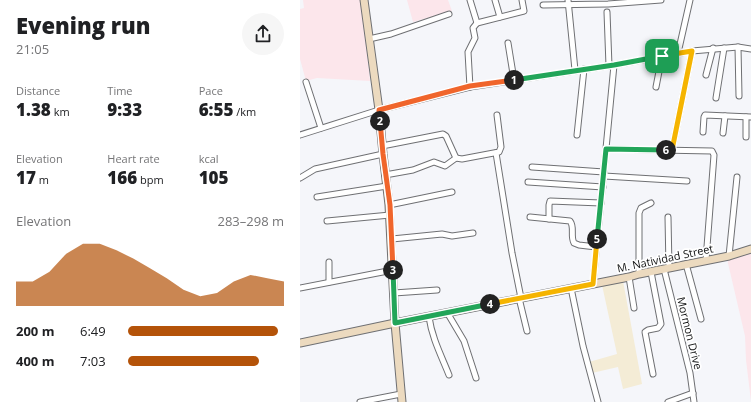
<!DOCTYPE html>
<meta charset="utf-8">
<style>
:root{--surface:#fff;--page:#f6f6f6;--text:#202124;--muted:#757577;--accent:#b45309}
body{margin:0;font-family:"Open Sans",sans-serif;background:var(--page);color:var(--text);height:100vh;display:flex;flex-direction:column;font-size:15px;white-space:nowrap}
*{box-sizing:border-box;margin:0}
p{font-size:13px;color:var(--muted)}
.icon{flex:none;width:22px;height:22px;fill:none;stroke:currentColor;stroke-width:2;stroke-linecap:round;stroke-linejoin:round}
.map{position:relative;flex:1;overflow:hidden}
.panel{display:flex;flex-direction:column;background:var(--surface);width:300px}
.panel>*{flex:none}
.pin{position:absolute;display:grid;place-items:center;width:34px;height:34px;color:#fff;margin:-17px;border-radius:8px;box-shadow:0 2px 6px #0006}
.km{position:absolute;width:20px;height:20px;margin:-10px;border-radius:50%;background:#222;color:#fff;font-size:11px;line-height:20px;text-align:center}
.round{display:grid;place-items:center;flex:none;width:42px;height:42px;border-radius:21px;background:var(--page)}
.headline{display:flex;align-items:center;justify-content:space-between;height:68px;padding:0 16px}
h1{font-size:22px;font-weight:800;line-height:30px}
.stats{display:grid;grid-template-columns:repeat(3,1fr);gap:6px;height:68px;padding:4px 16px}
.stats div{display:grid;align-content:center}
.stats b{font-size:17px;font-weight:800}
.stats small{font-size:11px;font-weight:400}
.stats p{font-size:11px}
.chart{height:112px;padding:8px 16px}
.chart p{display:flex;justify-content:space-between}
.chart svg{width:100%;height:72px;margin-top:4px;fill:var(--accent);opacity:.7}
ul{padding:0 16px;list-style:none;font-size:13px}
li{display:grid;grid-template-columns:64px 48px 1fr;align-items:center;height:30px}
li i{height:10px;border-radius:5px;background:var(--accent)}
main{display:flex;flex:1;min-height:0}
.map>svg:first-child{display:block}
</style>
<main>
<section class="panel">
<div class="headline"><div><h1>Evening run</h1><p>21:05</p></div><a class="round"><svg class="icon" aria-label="share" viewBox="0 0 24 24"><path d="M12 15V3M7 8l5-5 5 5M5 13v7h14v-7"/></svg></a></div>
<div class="stats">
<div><p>Distance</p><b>1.38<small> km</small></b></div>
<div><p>Time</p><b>9:33</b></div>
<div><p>Pace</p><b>6:55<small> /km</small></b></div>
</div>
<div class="stats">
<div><p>Elevation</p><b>17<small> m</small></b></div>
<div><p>Heart rate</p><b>166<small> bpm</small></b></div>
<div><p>kcal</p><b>105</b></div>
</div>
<div class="chart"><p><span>Elevation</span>283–298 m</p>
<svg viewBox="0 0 160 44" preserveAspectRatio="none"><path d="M0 44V29L10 29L20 23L30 12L40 6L50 6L60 10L70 15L80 21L90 27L100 34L110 38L120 36L130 29L140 25L150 27L160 29V44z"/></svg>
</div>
<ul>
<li><b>200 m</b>6:49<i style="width:96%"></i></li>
<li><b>400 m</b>7:03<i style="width:84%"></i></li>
</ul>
</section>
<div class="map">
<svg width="451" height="402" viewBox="0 0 451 402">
<rect width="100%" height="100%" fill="#f5f6fa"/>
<!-- industrial -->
<polygon fill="#f4ecd6" points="323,281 342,384 323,389 318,367 292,373 289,362 317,354 302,285"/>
<!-- education -->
<g fill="#fce6eb">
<polygon points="3,0 62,0 70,81 17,78 6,81 0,59 0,9 4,8"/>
<polygon points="107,0 148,0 152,11 113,22"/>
<polygon points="451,253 451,401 446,360 445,336 427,259"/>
</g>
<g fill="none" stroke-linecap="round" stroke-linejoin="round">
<defs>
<g id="street">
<polyline points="170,0 177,23"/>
<polyline points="195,0 200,17"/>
<polyline points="268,0 275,70"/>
<polyline points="243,5 308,4 361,0"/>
<polyline points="307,12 309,66"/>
<polyline points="177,23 224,11 222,0"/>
<polyline points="69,39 91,34 149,14"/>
<polyline points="208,43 214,80"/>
<polyline points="438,47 439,96"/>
<polyline points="378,53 390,0"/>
<polyline points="406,75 413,48"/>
<polyline points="6,82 21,128"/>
<polyline points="170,87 168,52 175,38 173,28 177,23"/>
<polyline points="356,87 362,56"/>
<polyline points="416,98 424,48"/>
<polyline points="403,132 404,117 405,115 451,117"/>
<polyline points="423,133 425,116"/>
<polyline points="0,135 79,110 170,87 314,65 392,51 438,47 451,49"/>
<polyline points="277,135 284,69"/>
<polyline points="446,137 446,117"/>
<polyline points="82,146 143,134 146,136 156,158"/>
<polyline points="306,149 412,151 414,155 406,260"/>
<polyline points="372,150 392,51"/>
<polyline points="196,153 212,253 221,298"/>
<polyline points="232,167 304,172"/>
<polyline points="85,175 113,170 134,162 145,166 156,158 162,159 199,152 201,147 197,115"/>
<polyline points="304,176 387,181"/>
<polyline points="0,178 15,169 83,154"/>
<polyline points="228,182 303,187"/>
<polyline points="17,197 87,186"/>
<polyline points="89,205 152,192"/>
<path d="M230 217 270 221C275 227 270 236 274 243L279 245 296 247"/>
<polyline points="368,217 369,268"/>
<polyline points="249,219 249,205 250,201 301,203"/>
<polyline points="27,221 90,215"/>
<polyline points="92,239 142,234 152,236 173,233"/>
<polyline points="429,256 437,177"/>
<polyline points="29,262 29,282"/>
<polyline points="386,264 401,319"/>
<polyline points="364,269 390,373 394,402"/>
<polyline points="351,272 361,324 358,328 348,330 345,332 353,374"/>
<polyline points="339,274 339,213 341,208 351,203"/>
<polyline points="329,277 334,308"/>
<polyline points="293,284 314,65"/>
<polyline points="0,288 93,270"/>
<polyline points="271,288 283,346 298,402"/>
<polyline points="94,293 137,290"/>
<polyline points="219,298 227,331"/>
<polyline points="148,314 164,341 176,378"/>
<path d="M129 317C132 338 141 355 149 375"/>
<polyline points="60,402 101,394"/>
<polyline points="368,402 393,393"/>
</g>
<g id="secondary">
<polyline points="64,0 79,110 83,154 89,205 95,323 102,402"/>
<polyline points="0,343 95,323 329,277 339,274 429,256 451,249"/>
</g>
</defs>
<!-- street casing -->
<use href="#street" stroke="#6f7073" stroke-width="7"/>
<!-- secondary casing -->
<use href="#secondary" stroke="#6f7073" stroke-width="9"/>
<!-- street -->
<use href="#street" stroke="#fff" stroke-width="5"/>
<!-- secondary -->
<use href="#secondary" stroke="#ecdabf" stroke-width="7"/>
</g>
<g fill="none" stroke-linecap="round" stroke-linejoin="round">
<defs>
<polyline id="split-1" points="214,80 314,65 362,56"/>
<polyline id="split-2" points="80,121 79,110 170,86 214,80"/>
<polyline id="split-3" points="80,121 83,154 90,205 93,270"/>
<polyline id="split-4" points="93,270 95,323 190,304"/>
<polyline id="split-5" points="190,304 293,284 297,239"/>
<polyline id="split-6" points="297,239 306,149 366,150"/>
<polyline id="split-7" points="362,56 392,51 372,150 366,150"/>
</defs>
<!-- split-1 casing -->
<use href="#split-1" stroke="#fff" stroke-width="8"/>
<!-- split-2 casing -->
<use href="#split-2" stroke="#fff" stroke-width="8"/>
<!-- split-3 casing -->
<use href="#split-3" stroke="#fff" stroke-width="8"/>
<!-- split-4 casing -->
<use href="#split-4" stroke="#fff" stroke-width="8"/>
<!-- split-5 casing -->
<use href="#split-5" stroke="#fff" stroke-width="8"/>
<!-- split-6 casing -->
<use href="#split-6" stroke="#fff" stroke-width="8"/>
<!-- split-7 casing -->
<use href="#split-7" stroke="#fff" stroke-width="8"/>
<!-- split-1 -->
<use href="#split-1" stroke="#22a559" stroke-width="5"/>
<!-- split-2 -->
<use href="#split-2" stroke="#f0652b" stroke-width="5"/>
<!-- split-3 -->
<use href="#split-3" stroke="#f0652b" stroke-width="5"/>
<!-- split-4 -->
<use href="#split-4" stroke="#22a559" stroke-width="5"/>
<!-- split-5 -->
<use href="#split-5" stroke="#f5b400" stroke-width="5"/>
<!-- split-6 -->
<use href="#split-6" stroke="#22a559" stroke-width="5"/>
<!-- split-7 -->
<use href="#split-7" stroke="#f5b400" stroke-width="5"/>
</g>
<g text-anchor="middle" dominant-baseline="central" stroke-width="3.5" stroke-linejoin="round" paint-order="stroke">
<!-- street labels -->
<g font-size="11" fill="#111213" stroke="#fff">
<text transform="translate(365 258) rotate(-12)">M. Natividad Street</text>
<text transform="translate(390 333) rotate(76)">Mormon Drive</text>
</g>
</g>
</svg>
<div class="pin" style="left:362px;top:56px;background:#1e9e55"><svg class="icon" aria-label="arrive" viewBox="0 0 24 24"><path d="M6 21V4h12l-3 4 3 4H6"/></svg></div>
<b class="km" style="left:214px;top:80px">1</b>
<b class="km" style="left:80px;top:121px">2</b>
<b class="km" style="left:93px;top:270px">3</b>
<b class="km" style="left:190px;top:304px">4</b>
<b class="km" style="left:297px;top:239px">5</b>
<b class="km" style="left:366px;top:150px">6</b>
</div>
</main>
